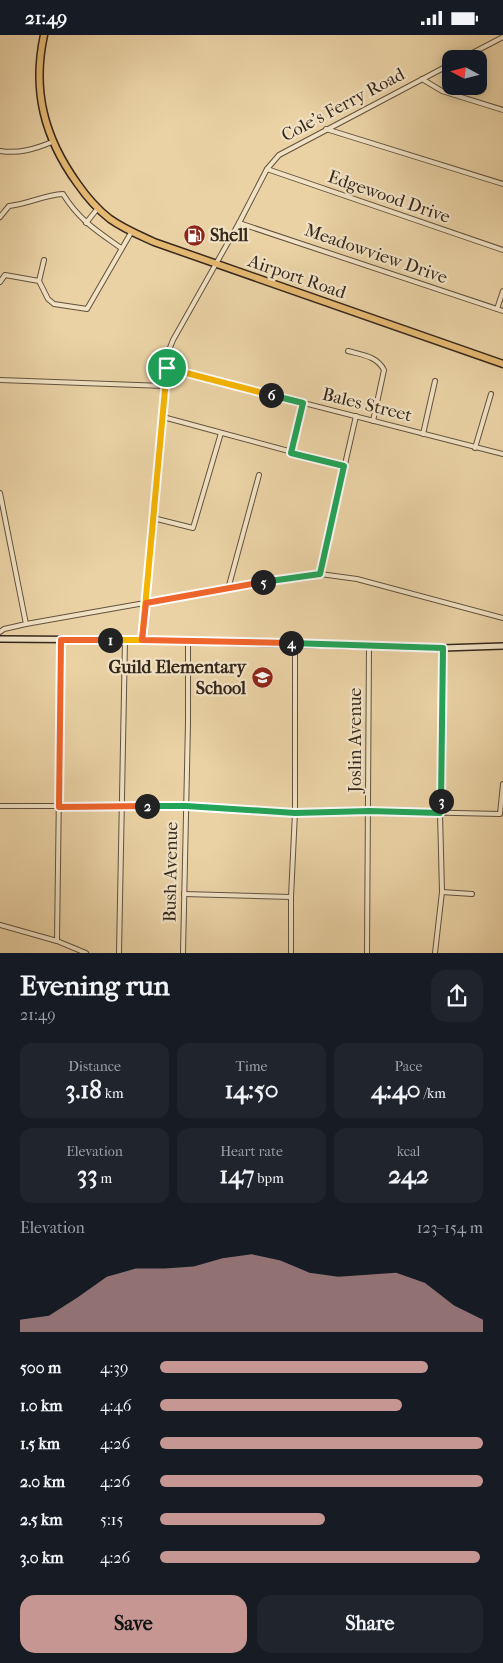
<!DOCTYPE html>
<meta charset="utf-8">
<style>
:root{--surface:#171b24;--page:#20242c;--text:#f1f3f6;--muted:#9ea1a6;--accent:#c59692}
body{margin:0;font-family:"IM FELL French Canon",serif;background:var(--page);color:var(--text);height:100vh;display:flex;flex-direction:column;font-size:19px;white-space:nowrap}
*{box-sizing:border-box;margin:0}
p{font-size:16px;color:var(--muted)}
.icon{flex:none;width:28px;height:28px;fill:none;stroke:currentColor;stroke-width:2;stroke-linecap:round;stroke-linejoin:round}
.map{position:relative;height:918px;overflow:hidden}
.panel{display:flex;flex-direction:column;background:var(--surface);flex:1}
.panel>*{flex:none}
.needle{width:32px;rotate:277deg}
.buttons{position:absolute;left:442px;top:15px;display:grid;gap:10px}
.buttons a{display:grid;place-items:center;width:45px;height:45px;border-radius:10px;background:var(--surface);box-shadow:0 2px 12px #0003;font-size:25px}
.pin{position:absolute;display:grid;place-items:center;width:42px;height:42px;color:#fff;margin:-21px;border:2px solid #fff;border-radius:50%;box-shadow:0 1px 5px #0007}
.km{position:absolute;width:25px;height:25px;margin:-12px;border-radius:50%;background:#222;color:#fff;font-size:14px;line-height:25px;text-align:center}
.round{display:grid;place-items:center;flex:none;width:52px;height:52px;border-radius:15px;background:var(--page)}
.headline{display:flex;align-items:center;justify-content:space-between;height:85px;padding:0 20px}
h1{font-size:28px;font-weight:700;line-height:38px}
.metrics{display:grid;grid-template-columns:repeat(3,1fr);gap:8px;height:85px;padding:5px 20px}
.metrics div{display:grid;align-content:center;border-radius:12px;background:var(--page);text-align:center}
.metrics b{font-size:25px;font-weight:700}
.metrics small{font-size:14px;font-weight:400}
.metrics p{font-size:14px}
.chart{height:140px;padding:10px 20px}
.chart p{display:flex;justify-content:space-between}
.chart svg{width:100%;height:90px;margin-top:5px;fill:var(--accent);opacity:.7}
.cta{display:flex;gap:10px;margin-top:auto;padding:10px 20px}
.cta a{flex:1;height:58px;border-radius:15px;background:var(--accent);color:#111;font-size:20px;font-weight:700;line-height:58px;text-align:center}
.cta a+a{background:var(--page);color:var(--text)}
ul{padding:0 20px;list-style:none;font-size:16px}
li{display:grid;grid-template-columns:80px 60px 1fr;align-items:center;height:38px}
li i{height:12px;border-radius:6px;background:var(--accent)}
.status{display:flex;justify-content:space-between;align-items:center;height:35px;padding:0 25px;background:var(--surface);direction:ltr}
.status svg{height:14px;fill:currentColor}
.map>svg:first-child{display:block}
</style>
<div class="status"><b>21:49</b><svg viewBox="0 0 49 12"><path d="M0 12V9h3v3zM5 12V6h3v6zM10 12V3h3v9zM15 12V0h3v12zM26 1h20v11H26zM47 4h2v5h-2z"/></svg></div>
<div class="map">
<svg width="503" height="918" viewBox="0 0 503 918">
<rect width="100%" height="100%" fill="#ead2a5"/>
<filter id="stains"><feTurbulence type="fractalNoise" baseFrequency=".004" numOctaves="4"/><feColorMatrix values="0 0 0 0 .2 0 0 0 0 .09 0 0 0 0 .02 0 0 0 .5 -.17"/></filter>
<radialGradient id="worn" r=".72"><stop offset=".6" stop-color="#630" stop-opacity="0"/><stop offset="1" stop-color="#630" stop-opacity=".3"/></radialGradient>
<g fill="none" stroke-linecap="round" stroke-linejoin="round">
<defs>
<g id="street">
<polyline points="461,24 503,2"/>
<polyline points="422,44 442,56 503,75"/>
<polyline points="326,94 503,149"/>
<path d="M0 116C19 119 35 114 52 107"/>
<polyline points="267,134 503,215"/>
<path d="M0 182 9 171C28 169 44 160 63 159 79 185 97 196 121 213"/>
<polyline points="86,188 98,173"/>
<polyline points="239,188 503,276"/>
<polyline points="39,246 44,225"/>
<polyline points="0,247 5,240 39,246 48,264 54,269 87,274 132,196"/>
<polyline points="497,274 503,256"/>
<path d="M348 316C362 320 377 321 384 335L373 386"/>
<polyline points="167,333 503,419"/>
<polyline points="0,345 165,351"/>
<polyline points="163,382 344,431"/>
<polyline points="423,399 435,346"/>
<polyline points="475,413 491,359"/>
<polyline points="291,418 303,368"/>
<polyline points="0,458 26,589"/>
<polyline points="153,483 193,493 221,398"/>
<polyline points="320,539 356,381"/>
<polyline points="228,554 259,440"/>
<polyline points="0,597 4,594 26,589 274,545 320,539 357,544 503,583"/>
<polyline points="142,605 165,351 169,315 173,305 239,188 267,134 279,120 451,29"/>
<polyline points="0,771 186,771 295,777 369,776 500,779 503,749"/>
<polyline points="442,857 472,859"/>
<polyline points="184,859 291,862"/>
<polyline points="0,890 57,906 86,918"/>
<polyline points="57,906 61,605"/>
<polyline points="119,918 125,605"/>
<polyline points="183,918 188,688 188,607"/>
<polyline points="291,918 291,862 295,777 295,608"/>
<polyline points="367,918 369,611"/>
<polyline points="435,918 442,857 440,778 443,613"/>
</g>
<polyline id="secondary" points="0,604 144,605 443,613 503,611"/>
<path id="highway" d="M44 0C32 55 44 102 77 148 86 161 97 174 110 184 124 194 139 200 154 207L503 329"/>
</defs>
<!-- street casing -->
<use href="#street" stroke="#62523f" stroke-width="6"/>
<!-- secondary casing -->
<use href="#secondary" stroke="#35271d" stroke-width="8"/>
<!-- highway casing -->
<use href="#highway" stroke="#35271d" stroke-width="9"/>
<!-- street -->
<use href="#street" stroke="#f1e2c4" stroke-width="4"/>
<!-- secondary -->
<use href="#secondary" stroke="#f1e2c4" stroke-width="5"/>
<!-- highway -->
<use href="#highway" stroke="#e5b972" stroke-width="6"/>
</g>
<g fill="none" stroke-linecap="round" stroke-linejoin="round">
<defs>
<polyline id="split-1" points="110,605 142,605 167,333"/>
<polyline id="split-2" points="110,605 61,605 59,772 147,771"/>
<polyline id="split-3" points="147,771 186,771 295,778 369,776 440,778 441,766"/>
<polyline id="split-4" points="291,608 443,613 441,766"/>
<polyline id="split-5" points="263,547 146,568 142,605 291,608"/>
<polyline id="split-6" points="263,547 320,539 344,431 291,418 303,368 271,360"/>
<polyline id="split-7" points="167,333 271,360"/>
</defs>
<!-- split-1 casing -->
<use href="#split-1" stroke="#fff" stroke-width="10"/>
<!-- split-2 casing -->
<use href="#split-2" stroke="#fff" stroke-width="10"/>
<!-- split-3 casing -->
<use href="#split-3" stroke="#fff" stroke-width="10"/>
<!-- split-4 casing -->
<use href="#split-4" stroke="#fff" stroke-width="10"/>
<!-- split-5 casing -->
<use href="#split-5" stroke="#fff" stroke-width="10"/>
<!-- split-6 casing -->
<use href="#split-6" stroke="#fff" stroke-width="10"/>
<!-- split-7 casing -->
<use href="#split-7" stroke="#fff" stroke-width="10"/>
<!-- split-1 -->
<use href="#split-1" stroke="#f5b400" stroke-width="6"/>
<!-- split-2 -->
<use href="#split-2" stroke="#f0652b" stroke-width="6"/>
<!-- split-3 -->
<use href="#split-3" stroke="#22a559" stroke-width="6"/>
<!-- split-4 -->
<use href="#split-4" stroke="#22a559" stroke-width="6"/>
<!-- split-5 -->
<use href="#split-5" stroke="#f0652b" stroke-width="6"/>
<!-- split-6 -->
<use href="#split-6" stroke="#22a559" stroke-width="6"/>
<!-- split-7 -->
<use href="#split-7" stroke="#f5b400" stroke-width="6"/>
</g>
<!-- icons -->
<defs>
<symbol id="fuel-disc" viewBox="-11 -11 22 22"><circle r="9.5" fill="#8f2418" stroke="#f1e2c4"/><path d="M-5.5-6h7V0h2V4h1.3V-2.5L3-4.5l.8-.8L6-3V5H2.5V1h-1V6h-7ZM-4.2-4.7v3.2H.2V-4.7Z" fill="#fff"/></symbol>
<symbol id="school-disc" viewBox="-11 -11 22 22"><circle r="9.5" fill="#8f2418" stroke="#f1e2c4"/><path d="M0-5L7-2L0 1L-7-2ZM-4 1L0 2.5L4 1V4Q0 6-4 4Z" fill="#fff"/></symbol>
</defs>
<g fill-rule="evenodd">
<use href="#fuel-disc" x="182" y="188" width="25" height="25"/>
<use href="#school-disc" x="250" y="630" width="25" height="25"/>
</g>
<g text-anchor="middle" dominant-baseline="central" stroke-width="4.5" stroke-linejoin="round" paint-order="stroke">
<!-- street labels -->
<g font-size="18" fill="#35271d" stroke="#f1e2c4">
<text transform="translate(343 70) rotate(-28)">Cole's Ferry Road</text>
<text transform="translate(389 162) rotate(19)">Edgewood Drive</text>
<text transform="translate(376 219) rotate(19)">Meadowview Drive</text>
<text transform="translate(297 242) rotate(19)">Airport Road</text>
<text transform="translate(367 370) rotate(14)">Bales Street</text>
<text transform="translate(355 705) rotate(-90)">Joslin Avenue</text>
<text transform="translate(171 837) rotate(-89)">Bush Avenue</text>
</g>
<!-- poi labels -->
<g font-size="18" font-weight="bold" fill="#35271d" stroke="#f1e2c4" text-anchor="start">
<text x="210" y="200">Shell</text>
<text x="246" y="632" text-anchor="end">Guild Elementary<tspan x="246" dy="21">School</tspan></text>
</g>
</g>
<rect width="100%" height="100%" filter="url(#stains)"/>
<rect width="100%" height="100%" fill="url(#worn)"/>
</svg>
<div class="buttons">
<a><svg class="needle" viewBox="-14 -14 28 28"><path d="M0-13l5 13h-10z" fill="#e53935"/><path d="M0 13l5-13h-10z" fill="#9ea1a6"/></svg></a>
</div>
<div class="pin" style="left:167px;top:333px;background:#1e9e55"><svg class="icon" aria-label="arrive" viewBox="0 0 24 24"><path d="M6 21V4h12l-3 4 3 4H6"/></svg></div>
<b class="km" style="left:110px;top:605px">1</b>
<b class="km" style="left:147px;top:771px">2</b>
<b class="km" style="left:441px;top:766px">3</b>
<b class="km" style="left:291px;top:608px">4</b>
<b class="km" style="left:263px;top:547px">5</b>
<b class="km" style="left:271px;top:360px">6</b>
</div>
<section class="panel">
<div class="headline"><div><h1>Evening run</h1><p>21:49</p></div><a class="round"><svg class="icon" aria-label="share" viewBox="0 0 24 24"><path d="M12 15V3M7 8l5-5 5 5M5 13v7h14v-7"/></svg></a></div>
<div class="metrics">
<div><p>Distance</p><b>3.18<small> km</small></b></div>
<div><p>Time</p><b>14:50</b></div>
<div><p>Pace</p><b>4:40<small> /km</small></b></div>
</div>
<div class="metrics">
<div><p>Elevation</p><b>33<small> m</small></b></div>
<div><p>Heart rate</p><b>147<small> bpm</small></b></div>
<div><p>kcal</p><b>242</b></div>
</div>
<div class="chart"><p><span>Elevation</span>123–154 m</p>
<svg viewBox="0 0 160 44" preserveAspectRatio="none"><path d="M0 44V38L10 36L20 27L30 17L40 13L50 13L60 12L70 8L80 6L90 9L100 15L110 17L120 16L130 15L140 20L150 31L160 38V44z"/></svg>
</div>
<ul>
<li><b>500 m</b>4:39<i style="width:83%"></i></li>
<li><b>1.0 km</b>4:46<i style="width:75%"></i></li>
<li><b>1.5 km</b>4:26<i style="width:100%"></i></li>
<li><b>2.0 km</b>4:26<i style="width:100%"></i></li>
<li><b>2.5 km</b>5:15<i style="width:51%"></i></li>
<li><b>3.0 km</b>4:26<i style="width:99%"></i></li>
</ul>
<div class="cta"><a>Save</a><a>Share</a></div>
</section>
